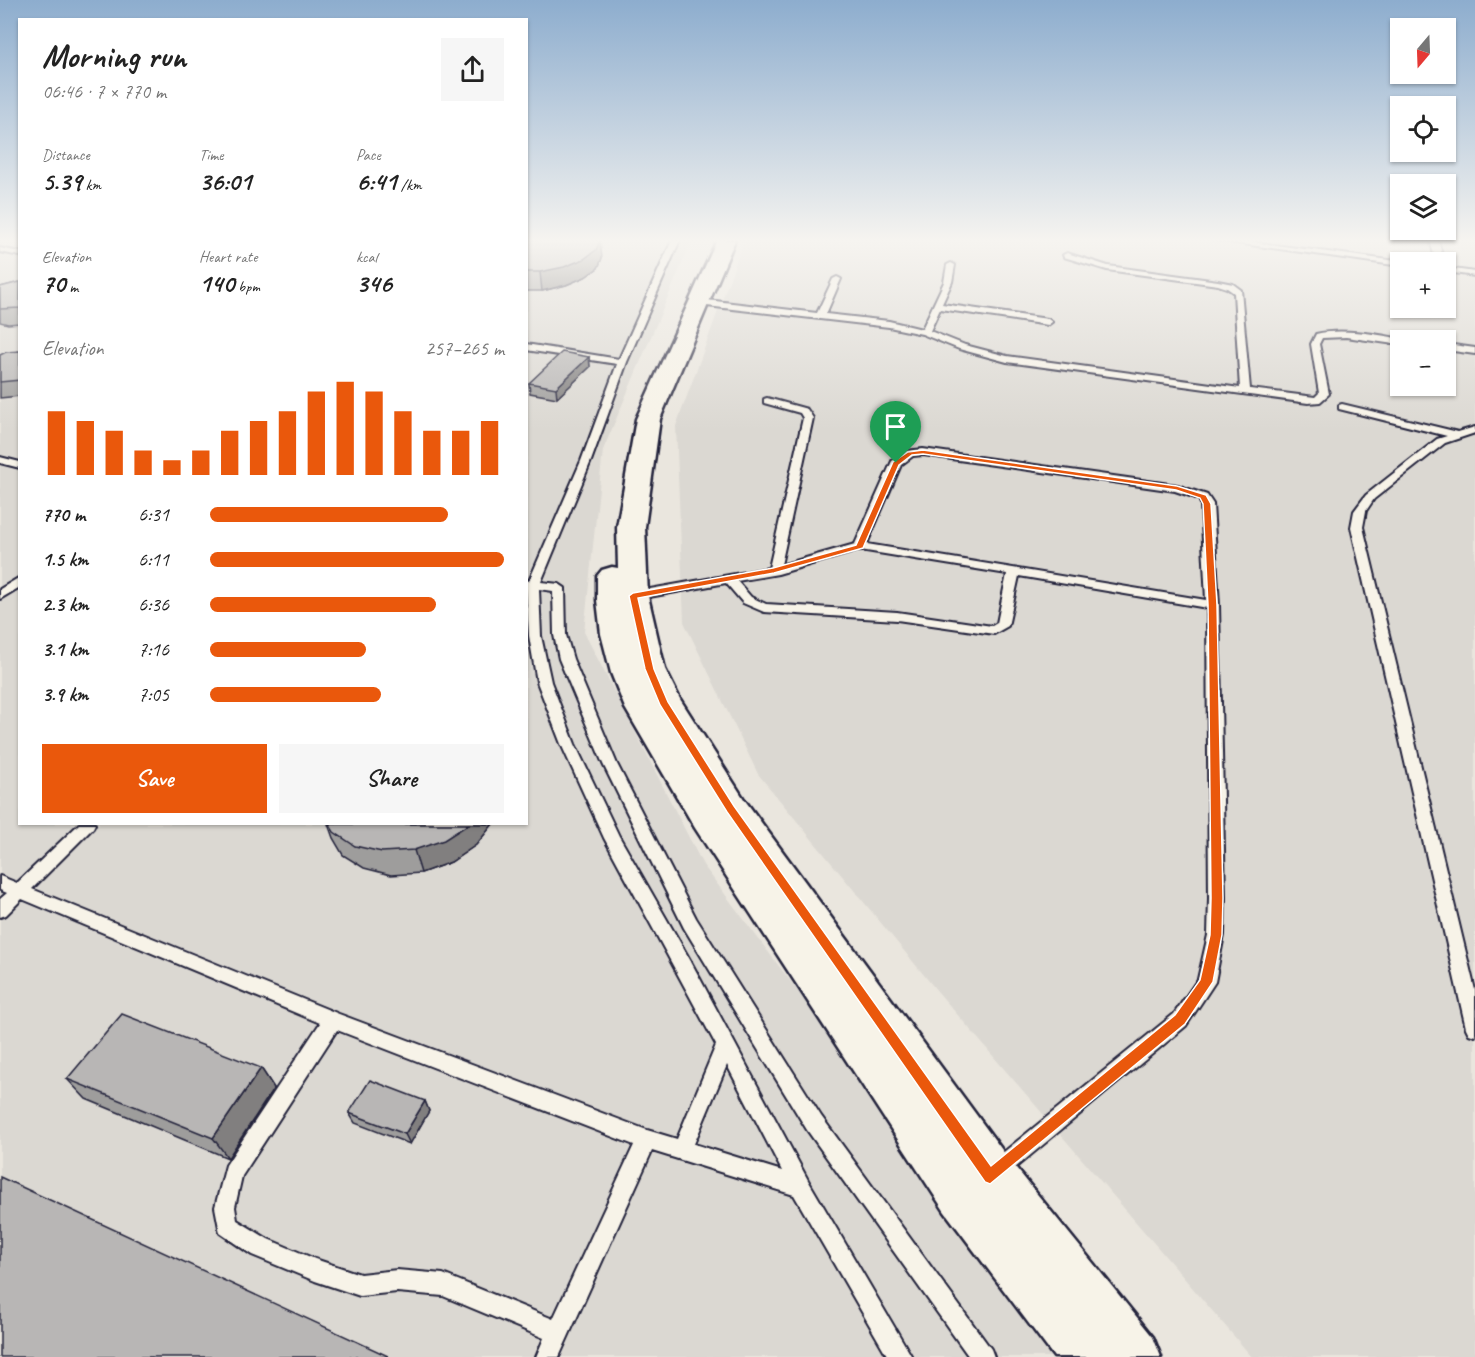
<!DOCTYPE html>
<meta charset="utf-8">
<style>
:root{--surface:#fff;--page:#f6f6f6;--text:#222;--muted:#767676;--accent:#ea580c}
body{margin:0;font-family:Caveat,sans-serif;background:var(--page);color:var(--text);height:100vh;display:flex;flex-direction:column;font-size:22px;white-space:nowrap}
*{box-sizing:border-box;margin:0}
p{font-size:20px;color:var(--muted)}
.icon{flex:none;width:33px;height:33px;fill:none;stroke:currentColor;stroke-width:2;stroke-linecap:round;stroke-linejoin:round}
.map{position:relative;flex:1;overflow:hidden}
.drawer{position:absolute;left:18px;top:18px;width:510px;height:807px;display:flex;flex-direction:column;background:var(--surface);border-radius:0px;box-shadow:0 2px 4px #0004}
.drawer>*{flex:none}
.needle{width:39px;rotate:199deg}
.tools{position:absolute;left:1390px;top:18px;display:grid;gap:12px}
.tools a{display:grid;place-items:center;width:66px;height:66px;border-radius:0px;background:var(--surface);box-shadow:0 2px 4px #0004;font-size:30px}
.pin{position:absolute;display:grid;place-items:center;width:51px;height:51px;color:#fff;margin:-62px -26px;border-radius:50% 50% 50% 0;rotate:-45deg;box-shadow:0 0 6px #0007}
.pin .icon{rotate:45deg}
.round{display:grid;place-items:center;flex:none;width:63px;height:63px;border-radius:0px;background:var(--page)}
.head{display:flex;align-items:center;justify-content:space-between;height:102px;padding:0 24px}
h1{font-size:33px;font-weight:700;line-height:45px}
.figures{display:grid;grid-template-columns:repeat(3,1fr);gap:9px;height:102px;padding:6px 24px}
.figures div{display:grid;align-content:center}
.figures b{font-size:26px;font-weight:700}
.figures small{font-size:16px;font-weight:400}
.figures p{font-size:16px}
.chart{height:168px;padding:12px 24px}
.chart p{display:flex;justify-content:space-between}
.chart svg{width:100%;height:108px;margin-top:6px;stroke:var(--accent);stroke-width:6}
.primary-button{display:flex;gap:12px;margin-top:auto;padding:12px 24px}
.primary-button a{flex:1;height:69px;border-radius:0px;background:var(--accent);color:#fff;font-size:24px;font-weight:700;line-height:69px;text-align:center}
.primary-button a+a{background:var(--page);color:var(--text)}
ul{padding:0 24px;list-style:none;font-size:20px}
li{display:grid;grid-template-columns:96px 72px 1fr;align-items:center;height:45px}
li i{height:15px;border-radius:8px;background:var(--accent)}
.map>svg:first-child{display:block}
</style>
<div class="map">
<svg width="1475" height="1357" viewBox="0 0 1475 1357">
<rect width="100%" height="100%" fill="#eae6de"/>
<filter id="ink" filterUnits="userSpaceOnUse"><feTurbulence type="fractalNoise" baseFrequency=".0167" numOctaves="2"/><feDisplacementMap in="SourceGraphic" scale="12" xChannelSelector="R" yChannelSelector="G"/><feConvolveMatrix kernelMatrix="1 2 1 2 8 2 1 2 1" color-interpolation-filters="sRGB"/></filter>
<g filter="url(#ink)">
<!-- built -->
<g fill="#dbd8d2" fill-rule="evenodd">
<polygon points="0,240 20,240 20,824 526,824 527,240 692,240 603,450 584,632 703,865 1073,1357 0,1357"/>
<path d="M744 240H1475V1357H1252L938 992 758 774 684 622 676 426ZM1401 262H1446V308H1401ZM1401 340H1446V386H1401Z"/>
</g>
<g fill="none" stroke-linecap="round" stroke-linejoin="round">
<defs>
<g id="lane">
<path d="M672 240H680L627 362 591 461 541 582 559 584 565 588 566 635 573 659 617 764 696 918 821 1116 991 1349 994 1357H969L807 1130 684 928 603 764 559 659 554 635 553 591 539 589 541 636 551 682 575 744 619 836 689 958 808 1180 912 1357H888L794 1195 652 1151 559 1357H536L544 1338 443 1296 397 1292 360 1296 315 1281 252 1255 220 1233 215 1207 226 1165 320 1023 22 899 6 915 0 917V899L7 893 0 890V876L17 883 79 824H95L93 828 32 889 339 1014 647 1130 677 1139 716 1045 604 838 561 744 537 682 529 636 526 588V580L529 581 581 461 617 364 526 350V344L619 359ZM337 1030 634 1145 553 1319 443 1274 397 1270 360 1274 315 1259 268 1239 237 1220 235 1207 242 1176ZM727 1065 782 1171 694 1144Z"/>
<polygon points="1214,240 1237,240 1404,262 1401,262 1401,266"/>
<polygon points="1430,240 1438,240 1444,262 1436,262"/>
<polygon points="0,248 20,252 20,256 0,252"/>
<path d="M1067 253 1108 266 1218 281 1233 284 1241 290 1250 389 1315 397 1319 393 1311 344 1316 334C1340 328 1381 334 1404 340H1401V345L1346 337 1322 338 1319 344 1329 394 1320 402 1308 403 1007 362 959 349 922 334 889 327 698 305 694 302 698 299 817 313 833 279 837 277 841 279 826 314 889 321 922 329 944 282 947 265 951 263 955 265 952 282 942 304 1048 319 1052 322 1048 325 940 309 930 331 965 345 1007 356 1240 388 1234 293 1227 288 1218 285 1107 270 1064 257 1063 255Z"/>
<polygon points="1446,268 1475,272 1475,276 1446,272"/>
<polygon points="1446,344 1475,348 1475,354 1446,350"/>
<path d="M767 398 807 409 813 418 781 565 855 544 892 461 906 451 923 449 1177 485 1207 495 1213 504 1219 605 1225 898 1224 935 1215 982 1186 1026 1003 1178 996 1181 989 1178 986 1171 989 1164 1174 1014 1198 979 1208 935 1209 898 1207 608 1019 576 1008 626 994 634 897 620 764 612 743 603 726 583 633 600 629 599 627 596 633 592 769 568 803 418 800 413 764 403V399ZM923 455 1175 491 1199 499 1201 504 1206 600 867 544 901 465 913 456ZM860 550 1007 574 997 623 992 626 897 612 766 604 751 597 737 581 778 574Z"/>
<polygon points="1342,404 1458,432 1475,427 1475,433 1445,443 1374,499 1366,511 1363,527 1475,990 1475,1036 1469,1034 1466,1028 1351,527 1354,511 1366,495 1437,439 1447,436 1339,409 1339,405"/>
<polygon points="0,457 20,462 20,468 0,463"/>
<polygon points="20,577 20,587 0,599 0,589"/>
</g>
<polygon id="primary" points="717,240 735,240 660,419 645,527 648,596 665,669 680,699 744,799 1008,1158 1153,1337 1161,1357 1054,1357 945,1212 695,828 625,708 611,673 601,634 597,600 597,576 602,570 612,567 618,568 617,527 636,419"/>
</defs>
<!-- lane casing -->
<use href="#lane" stroke="#22223b" stroke-width="4"/>
<!-- primary casing -->
<use href="#primary" stroke="#22223b" stroke-width="5"/>
<!-- lane -->
<use href="#lane" fill="#f7f3e8" fill-rule="evenodd"/>
<!-- primary -->
<use href="#primary" fill="#f7f3e8" fill-rule="evenodd"/>
</g>
<!-- wall -->
<g fill="#9e9d9c" stroke="#22223b" stroke-width="1.5">
<polygon points="526,240 602,258 598,268 585,277 566,285 542,291 526,291"/>
<polygon points="20,282 20,323 8,324 0,322 0,287"/>
<polygon points="20,351 20,396 0,398 0,355"/>
<polygon points="589,357 590,367 557,398 530,393 529,383"/>
<polygon points="328,824 493,824 476,845 451,862 421,873 391,875 364,868 343,855 333,838"/>
<polygon points="261,1068 274,1088 228,1158 86,1099 67,1079"/>
<polygon points="425,1101 429,1111 410,1144 355,1123 349,1113"/>
</g>
<!-- shaded-wall -->
<g fill="#817f7f" stroke="#22223b" stroke-width="1.5">
<polygon points="600,240 602,258 598,268 585,277 566,285 542,291 540,272"/>
<polygon points="589,357 590,367 557,398 556,388"/>
<polygon points="469,824 493,824 476,845 451,862 421,873 414,850"/>
<polygon points="261,1068 274,1088 228,1158 213,1138"/>
<polygon points="425,1101 429,1111 410,1144 405,1134"/>
</g>
<!-- building -->
<g fill="#b8b6b5" stroke="#22223b" stroke-width="1.5">
<polygon points="526,240 600,240 596,250 584,259 564,267 540,272 526,272"/>
<polygon points="20,282 20,308 0,309 0,287"/>
<polygon points="20,351 20,380 0,382 0,355 6,352"/>
<polygon points="562,352 589,357 556,388 529,383"/>
<polygon points="329,824 469,824 444,840 414,850 382,852 355,846 334,832"/>
<polygon points="122,1014 261,1068 213,1138 67,1079"/>
<polygon points="370,1080 425,1101 405,1134 349,1113"/>
<polygon points="0,1177 388,1356 387,1357 0,1357"/>
</g>
</g>
<!-- sky -->
<linearGradient id="sky" x2="0" y2="1"><stop stop-color="#8dadce"/><stop offset="0.56" stop-color="#f6f4f0"/><stop offset="1" stop-color="#f6f4f0" stop-opacity="0"/></linearGradient>
<rect width="1475" height="430" fill="url(#sky)"/>
<!-- route -->
<path fill="#ea580c" stroke="#fff" stroke-width="1.5" fill-rule="evenodd" d="M923 450 1177 486 1206 495 1211 504 1217 605 1223 898 1222 935 1213 982 1185 1024 990 1184 985 1182 727 812 660 705 645 669 629 596 633 593 773 568 856 545 893 462 908 452ZM923 454 1176 490 1200 498 1203 504 1208 605 1211 898 1210 935 1200 980 1175 1015 991 1166 734 806 668 702 654 669 638 598 774 573 863 548 899 465 912 455Z"/>
</svg>
<div class="tools">
<a><svg class="needle" viewBox="-14 -14 28 28"><path d="M0-13l5 13h-10z" fill="#e53935"/><path d="M0 13l5-13h-10z" fill="#767676"/></svg></a>
<a><svg class="icon" aria-label="locate" viewBox="0 0 24 24"><circle cx="12" cy="12" r="6"/><path d="M12 2v4M12 18v4M2 12h4M18 12h4"/></svg></a>
<a><svg class="icon" aria-label="layers" viewBox="0 0 24 24"><path d="M12 4l9 5-9 5-9-5zM3 14l9 5 9-5"/></svg></a>
<a>+</a>
<a>−</a>
</div>
<div class="pin" style="left:896px;top:463px;background:#1e9e55"><svg class="icon" aria-label="arrive" viewBox="0 0 24 24"><path d="M6 21V4h12l-3 4 3 4H6"/></svg></div>
<section class="drawer">
<div class="head"><div><h1>Morning run</h1><p>06:46 · 7 × 770 m</p></div><a class="round"><svg class="icon" aria-label="share" viewBox="0 0 24 24"><path d="M12 15V3M7 8l5-5 5 5M5 13v7h14v-7"/></svg></a></div>
<div class="figures">
<div><p>Distance</p><b>5.39<small> km</small></b></div>
<div><p>Time</p><b>36:01</b></div>
<div><p>Pace</p><b>6:41<small> /km</small></b></div>
</div>
<div class="figures">
<div><p>Elevation</p><b>70<small> m</small></b></div>
<div><p>Heart rate</p><b>140<small> bpm</small></b></div>
<div><p>kcal</p><b>346</b></div>
</div>
<div class="chart"><p><span>Elevation</span>257–265 m</p>
<svg viewBox="0 0 160 44" preserveAspectRatio="none"><path d="M5 44V18M15 44V22M25 44V26M35 44V34M45 44V38M55 44V34M65 44V26M75 44V22M85 44V18M95 44V10M105 44V6M115 44V10M125 44V18M135 44V26M145 44V26M155 44V22"/></svg>
</div>
<ul>
<li><b>770 m</b>6:31<i style="width:81%"></i></li>
<li><b>1.5 km</b>6:11<i style="width:100%"></i></li>
<li><b>2.3 km</b>6:36<i style="width:77%"></i></li>
<li><b>3.1 km</b>7:16<i style="width:53%"></i></li>
<li><b>3.9 km</b>7:05<i style="width:58%"></i></li>
</ul>
<div class="primary-button"><a>Save</a><a>Share</a></div>
</section>
</div>
